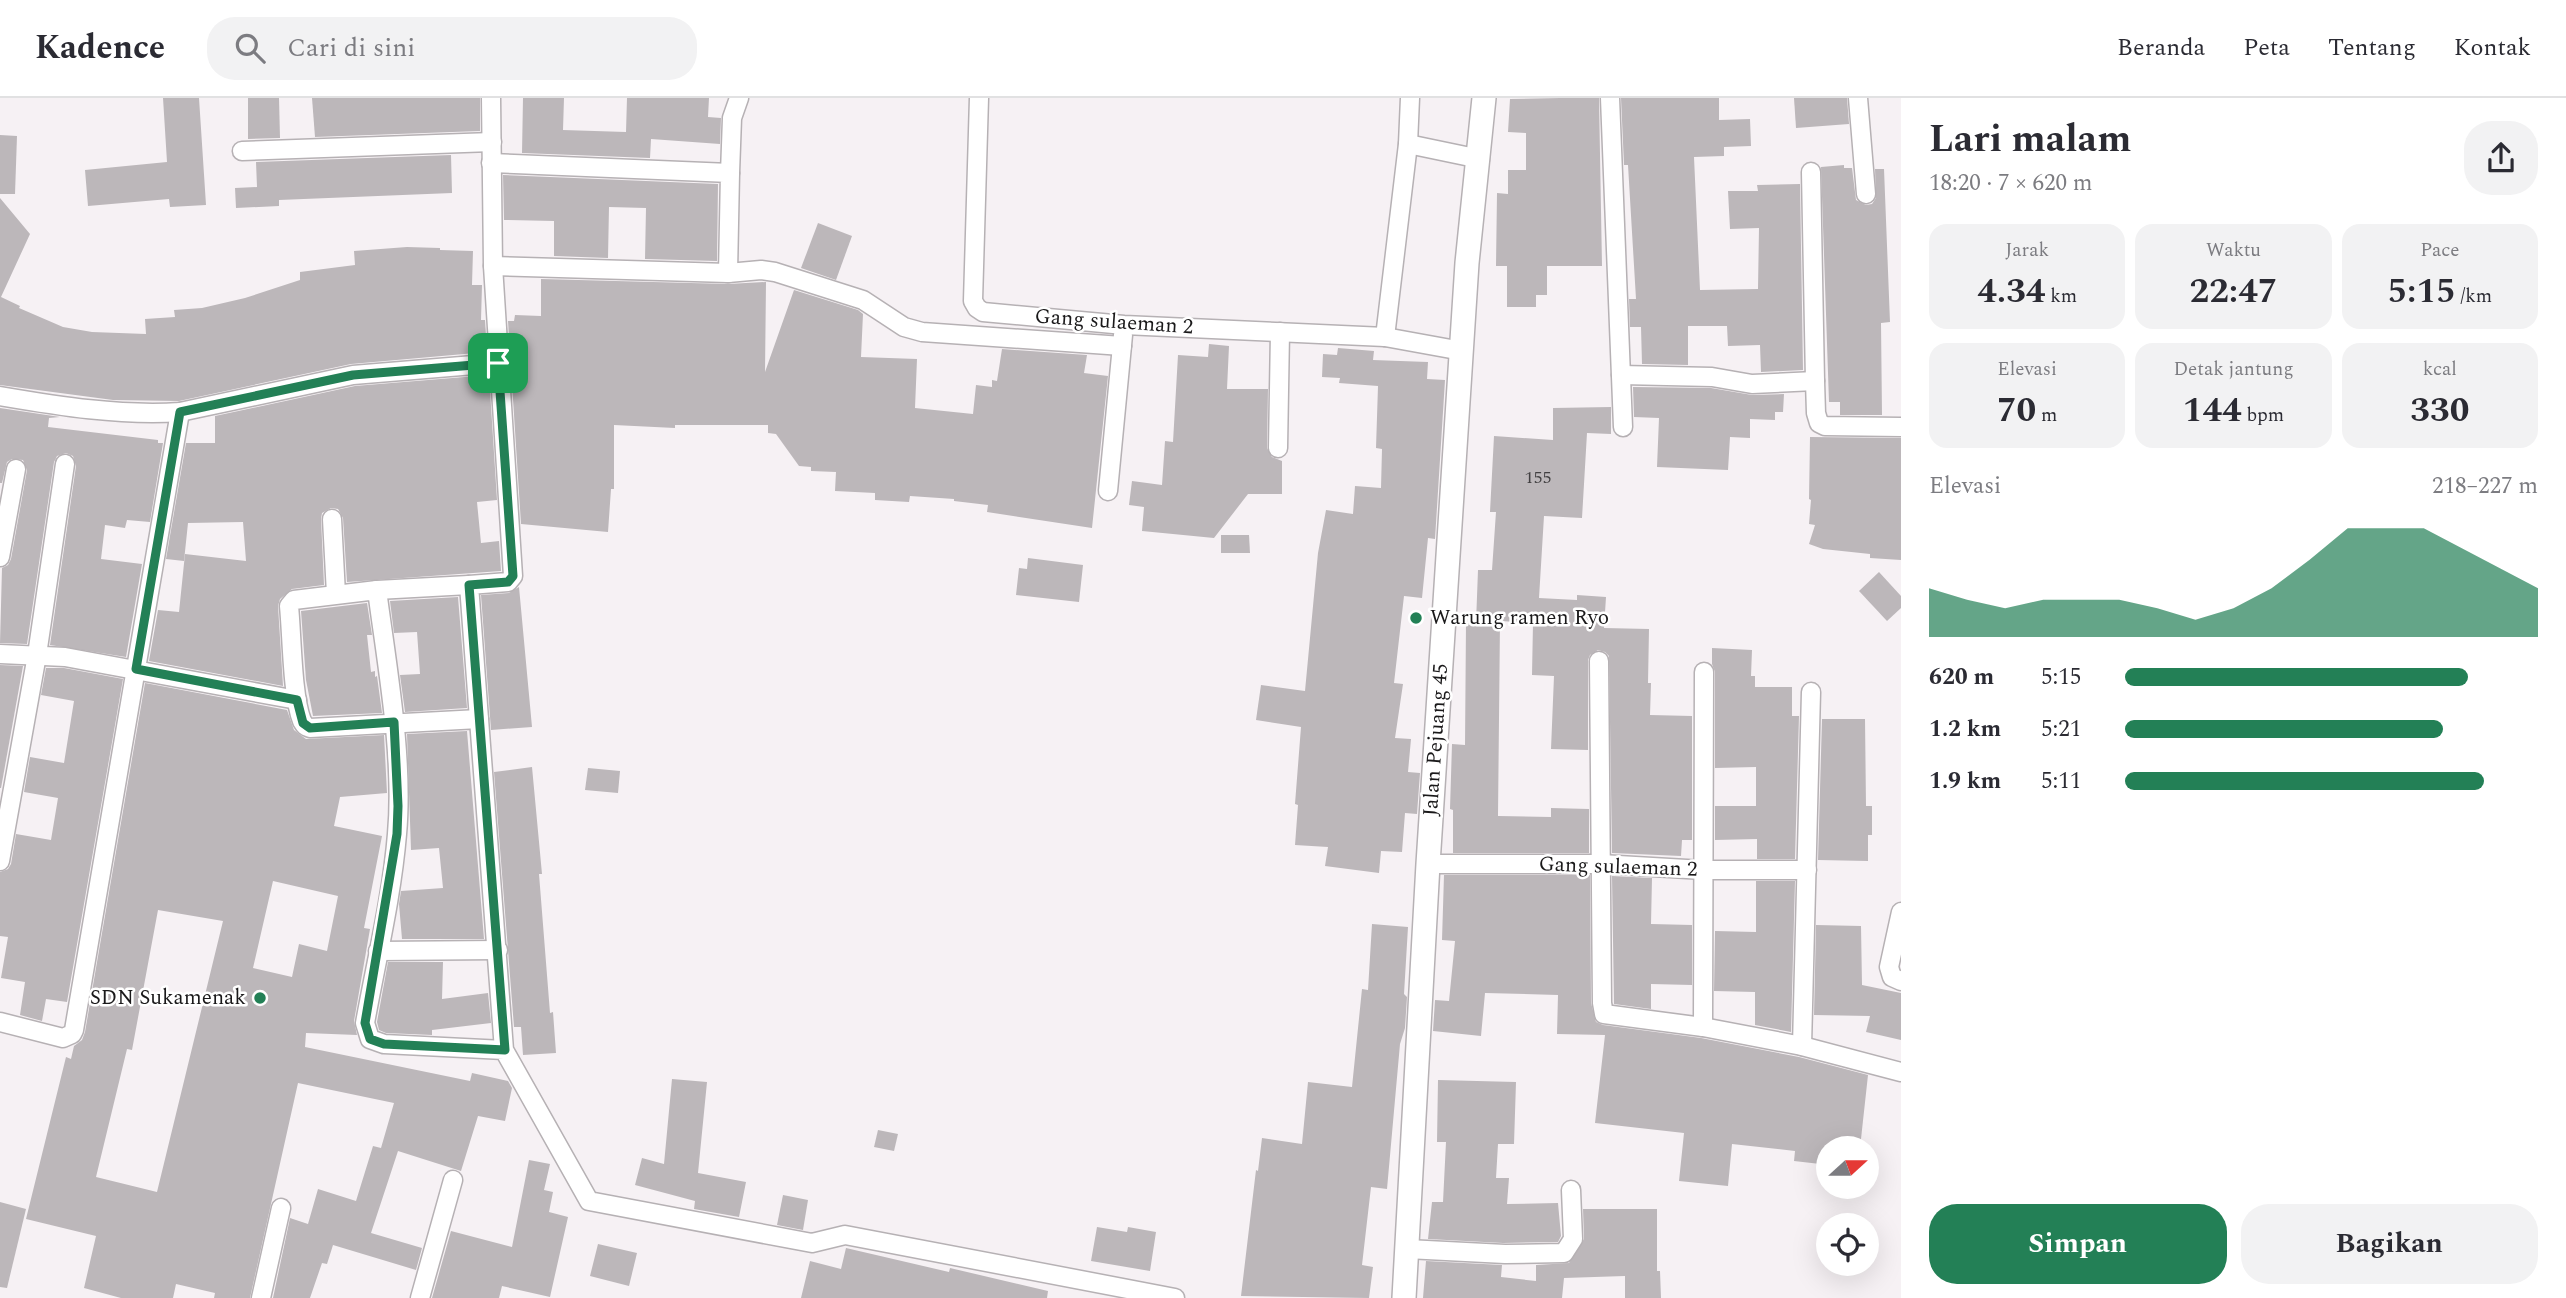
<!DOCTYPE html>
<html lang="id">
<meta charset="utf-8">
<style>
:root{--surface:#fff;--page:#f2f2f3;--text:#2b2b33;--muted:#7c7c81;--line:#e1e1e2;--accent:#238056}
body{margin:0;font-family:Spectral,serif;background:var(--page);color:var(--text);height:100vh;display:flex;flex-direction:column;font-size:26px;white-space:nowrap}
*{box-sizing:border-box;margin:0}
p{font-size:23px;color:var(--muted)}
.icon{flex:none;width:38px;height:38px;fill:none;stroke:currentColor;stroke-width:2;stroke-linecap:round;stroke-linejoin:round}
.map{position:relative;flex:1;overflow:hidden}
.sheet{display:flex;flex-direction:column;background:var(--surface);width:665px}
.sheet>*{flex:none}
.needle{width:46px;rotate:69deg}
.fabs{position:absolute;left:1816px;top:1038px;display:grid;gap:14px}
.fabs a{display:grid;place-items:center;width:63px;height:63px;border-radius:50%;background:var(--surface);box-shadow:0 7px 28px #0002;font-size:35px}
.pin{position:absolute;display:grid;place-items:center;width:60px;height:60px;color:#fff;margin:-30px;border-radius:14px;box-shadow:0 4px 10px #0006}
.round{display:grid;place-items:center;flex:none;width:74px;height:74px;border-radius:28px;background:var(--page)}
.headline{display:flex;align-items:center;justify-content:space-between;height:119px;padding:0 28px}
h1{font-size:38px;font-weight:700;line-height:52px}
.metrics{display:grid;grid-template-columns:repeat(3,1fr);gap:10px;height:119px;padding:7px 28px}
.metrics div{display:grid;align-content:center;border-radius:18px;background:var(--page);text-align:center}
.metrics b{font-size:35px;font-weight:700}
.metrics small{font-size:19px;font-weight:400}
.metrics p{font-size:19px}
.chart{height:196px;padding:14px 28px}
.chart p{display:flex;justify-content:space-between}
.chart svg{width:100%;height:126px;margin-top:7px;fill:var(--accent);opacity:.7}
.button{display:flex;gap:14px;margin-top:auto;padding:14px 28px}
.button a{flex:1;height:80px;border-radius:28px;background:var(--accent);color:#fff;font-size:28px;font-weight:700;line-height:80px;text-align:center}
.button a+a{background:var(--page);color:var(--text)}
ul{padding:0 28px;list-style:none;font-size:23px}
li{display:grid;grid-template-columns:112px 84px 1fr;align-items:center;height:52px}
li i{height:18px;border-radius:9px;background:var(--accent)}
header{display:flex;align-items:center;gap:42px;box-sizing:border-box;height:98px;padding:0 35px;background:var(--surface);border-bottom:2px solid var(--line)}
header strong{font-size:33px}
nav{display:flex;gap:38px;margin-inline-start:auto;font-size:24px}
.search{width:490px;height:63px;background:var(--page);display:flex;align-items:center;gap:18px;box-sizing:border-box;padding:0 24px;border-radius:28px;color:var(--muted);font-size:26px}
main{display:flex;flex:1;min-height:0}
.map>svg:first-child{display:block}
</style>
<header>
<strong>Kadence</strong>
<div class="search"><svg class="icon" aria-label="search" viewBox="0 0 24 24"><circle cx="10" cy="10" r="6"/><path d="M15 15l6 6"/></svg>Cari di sini</div>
<nav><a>Beranda</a><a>Peta</a><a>Tentang</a><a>Kontak</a></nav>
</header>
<main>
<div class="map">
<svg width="1901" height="1200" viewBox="0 0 1901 1200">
<rect width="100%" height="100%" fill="#f6f1f4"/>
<!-- building -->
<g fill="#bcb7ba" fill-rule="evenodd">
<polygon points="163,0 199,0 206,107 170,109 169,101 88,108 85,72 167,64"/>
<polygon points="248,0 279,0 280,40 248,41"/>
<polygon points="312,0 480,0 480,33 315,39"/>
<polygon points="523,0 564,0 563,32 626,34 627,0 709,0 708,19 721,20 720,46 651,41 650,60 522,55"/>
<polygon points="1560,0 1599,0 1602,168 1547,168 1547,197 1536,197 1536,209 1507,209 1507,168 1496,168 1497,95 1508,96 1508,72 1526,72 1526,35 1508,34 1510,1"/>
<polygon points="1621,0 1719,0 1719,22 1750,21 1751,48 1724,49 1724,58 1694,59 1700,192 1758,191 1759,130 1730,131 1728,93 1758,93 1757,87 1800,86 1803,272 1761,274 1760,247 1728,248 1727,228 1688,228 1688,267 1642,266 1641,229 1630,229 1629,201 1636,201 1628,67 1624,67"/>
<polygon points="1794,0 1847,0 1849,26 1796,30"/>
<polygon points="0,37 17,38 15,96 0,96"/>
<polygon points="451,57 452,95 279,102 279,108 236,110 235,90 257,89 256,64"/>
<polygon points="1844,67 1844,70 1852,70 1856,102 1866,107 1872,106 1876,100 1875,71 1884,71 1890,224 1881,225 1882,317 1840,317 1840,304 1829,304 1821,69"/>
<polygon points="503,77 718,86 717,163 645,161 646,110 609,109 608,160 554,158 554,123 504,122"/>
<polygon points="0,100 30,136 1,199 20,208 19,210 63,229 92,234 146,236 145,221 175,219 174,212 202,210 245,200 300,182 300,174 355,167 354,153 407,149 440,150 440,152 473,153 472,187 482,187 481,222 485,222 487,254 351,266 179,303 113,302 0,287"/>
<polygon points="818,125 852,138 836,182 801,170"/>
<polygon points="541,181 728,186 766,184 765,274 794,192 858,212 863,216 861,259 917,261 915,310 973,316 976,287 992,289 992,282 997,283 1002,251 1087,257 1084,275 1108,278 1092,430 987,414 988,407 954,403 954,401 910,398 909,404 875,402 875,395 835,393 836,374 811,373 811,369 799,368 776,336 768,335 768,327 675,327 675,330 614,327 614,391 611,391 608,434 521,426 508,223 514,223 515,217 541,218"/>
<polygon points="1209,246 1229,248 1227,291 1268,291 1267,350 1272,359 1282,363 1282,396 1248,396 1214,440 1142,433 1144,409 1129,407 1132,383 1162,387 1165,343 1173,344 1178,257 1208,259"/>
<polygon points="1338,250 1374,253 1373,262 1428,264 1427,281 1445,282 1435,441 1428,440 1422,500 1404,498 1394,585 1403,586 1395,640 1411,641 1408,674 1420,675 1417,716 1405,715 1402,754 1381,753 1379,775 1325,768 1328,749 1295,747 1298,707 1295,706 1301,629 1256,622 1261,587 1305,593 1318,455 1326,412 1353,416 1355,388 1381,390 1382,351 1376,350 1378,288 1339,285 1340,280 1322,279 1323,256 1337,257"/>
<polygon points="489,277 497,402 477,404 481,445 499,443 501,473 347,484 343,420 338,411 331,410 322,415 321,421 324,487 292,491 280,501 278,508 283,588 149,563 158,512 179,514 185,456 246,463 243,424 188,425 184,463 166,461 186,345 215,345 215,318 355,288"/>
<polygon points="1633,289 1711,290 1752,297 1784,296 1783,314 1775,314 1775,322 1750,321 1750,340 1730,339 1728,372 1657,369 1659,320 1634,319"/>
<polygon points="1611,309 1611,336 1587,335 1582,420 1544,418 1539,500 1577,502 1577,497 1606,499 1604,530 1649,531 1648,585 1651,585 1650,617 1692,618 1692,742 1682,742 1681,758 1612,755 1609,558 1605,554 1598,552 1590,557 1588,562 1588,652 1551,651 1554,578 1532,577 1533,525 1500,523 1498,718 1551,719 1551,710 1589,711 1589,755 1453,755 1453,712 1450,711 1452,646 1465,647 1466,525 1476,525 1478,472 1492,472 1496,414 1490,414 1494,338 1553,342 1553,310"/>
<polygon points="0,310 60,319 49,320 48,329 158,342 158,345 163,345 150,424 127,422 125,430 105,427 101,461 142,466 126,559 50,547 76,368 73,358 66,355 57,358 54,364 27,546 0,545 2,470 8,467 11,461 27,372 23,362 12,361 7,364 2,385 0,385"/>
<polygon points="1810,339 1901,340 1901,462 1870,460 1870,456 1823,451 1809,446 1815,427 1809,426 1811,402 1809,401"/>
<polygon points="1221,437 1249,437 1250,455 1221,455"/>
<polygon points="1028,460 1083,467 1079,504 1016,497 1019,470 1027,471"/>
<polygon points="1879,474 1901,498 1901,510 1887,523 1859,493"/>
<polygon points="519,489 532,629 491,632 481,497 509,495"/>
<polygon points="458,499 467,610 405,614 400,577 420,576 417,534 394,535 390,503"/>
<polygon points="367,505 372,537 367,537 371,574 375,573 375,579 377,578 382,615 313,618 306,582 301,513"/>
<polygon points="1712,550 1752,552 1751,578 1755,578 1755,589 1792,589 1792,618 1799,618 1795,761 1757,761 1757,741 1715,742 1715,708 1756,708 1756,669 1715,670 1715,574 1712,566"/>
<polygon points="0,567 23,568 1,690 0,690"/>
<polygon points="46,570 64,570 123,581 67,904 46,901 42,923 20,917 25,884 1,880 8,839 0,838 0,774 8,771 11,766 16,736 51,742 58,700 24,694 30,659 64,665 74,603 41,597"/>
<path d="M145 585 287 612 294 632 306 641 384 637 387 695 340 699 334 728 382 738 364 830 370 831 354 923 357 937 306 935 305 949 470 983 472 975 508 983 512 990 505 1023 478 1018 461 1073 398 1053 371 1135 422 1150 416 1172 333 1147 327 1166 322 1165 310 1200H273L290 1120 308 1126 318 1091 356 1103 373 1048 381 1050 394 1005 298 985 250 1200H214L215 1195 176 1186 173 1200H121L84 1190 96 1138 26 1121 66 959 71 961 74 948 82 942 85 934ZM273 783 338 798 327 853 299 846 292 879 253 870ZM158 812 223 823 157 1094 96 1079 127 951 132 952Z"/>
<polygon points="1822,621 1865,621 1866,708 1872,708 1872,737 1868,737 1868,763 1818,762"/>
<polygon points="467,633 484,841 402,841 399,806 401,793 443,790 439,750 411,752 407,636"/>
<polygon points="532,669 542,776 539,776 550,915 553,914 556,955 523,957 521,929 514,929 494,674"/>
<polygon points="588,670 620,673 618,695 585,692"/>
<polygon points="1444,777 1590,777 1591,905 1596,924 1603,927 1701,940 1799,959 1868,977 1860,1050 1829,1050 1829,1067 1794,1063 1795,1053 1732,1046 1728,1088 1679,1083 1684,1035 1595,1025 1605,937 1557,936 1558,897 1485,895 1481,938 1433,933 1435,902 1449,903 1455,843 1442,842"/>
<polygon points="1612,778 1652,780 1651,826 1692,827 1692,887 1651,886 1651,911 1614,906"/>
<polygon points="1756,783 1795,783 1791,934 1755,927 1755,894 1714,893 1715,833 1756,834"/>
<polygon points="1372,826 1408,829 1404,896 1407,899 1405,930 1400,946 1387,1091 1371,1089 1362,1167 1373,1169 1369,1200 1241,1198 1256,1072 1258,1073 1262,1040 1302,1046 1308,984 1352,989 1362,891 1368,892"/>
<polygon points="1816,827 1861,828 1862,887 1901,895 1901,942 1866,934 1870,918 1814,917"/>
<polygon points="388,864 443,864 442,901 488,895 491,925 432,932 432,937 386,935 379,932 377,924"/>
<polygon points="672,981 707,984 698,1075 746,1084 739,1119 694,1111 695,1103 635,1087 642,1060 664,1066"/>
<polygon points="1438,982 1516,984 1514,1046 1498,1046 1496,1080 1509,1080 1507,1106 1558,1105 1561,1138 1558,1144 1503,1145 1428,1141 1432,1104 1443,1104 1446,1044 1437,1044"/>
<polygon points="878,1032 898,1036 894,1053 874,1049"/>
<polygon points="529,1062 550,1066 544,1092 553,1094 549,1114 568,1119 550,1199 502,1188 499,1200 432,1200 451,1133 512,1149"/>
<polygon points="783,1097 808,1102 803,1132 777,1127"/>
<polygon points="0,1104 26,1111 7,1190 0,1189"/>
<polygon points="1583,1111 1657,1111 1657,1173 1660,1173 1661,1200 1625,1200 1625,1178 1564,1180 1562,1200 1423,1200 1426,1163 1502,1167 1501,1179 1536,1183 1536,1167 1569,1165 1584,1141"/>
<polygon points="1097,1129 1127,1134 1128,1129 1156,1134 1150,1173 1091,1163"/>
<polygon points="598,1146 637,1155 629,1188 590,1178"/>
<polygon points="846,1150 949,1174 950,1170 1048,1193 1047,1200 801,1200 810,1163 841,1171"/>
</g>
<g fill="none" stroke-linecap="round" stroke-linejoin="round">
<defs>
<g id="minor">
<polyline points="979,0 973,203 977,210 983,214 1124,227 1385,239 1462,253"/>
<polyline points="1610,0 1623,329"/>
<polyline points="1858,0 1866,96"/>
<polyline points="1408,46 1480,61"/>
<polyline points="242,53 492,44"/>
<polyline points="491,65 730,75 728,175"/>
<polyline points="1811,74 1815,283 1816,315 1819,325 1825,328 1901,329"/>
<polyline points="730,75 732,20 739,0"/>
<polyline points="493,168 728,175 761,172 775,174 863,202 904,229 922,234 1122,248"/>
<polyline points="1385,239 1408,46 1410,0"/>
<polyline points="1621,277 1712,279 1752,286 1815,283"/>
<path d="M0 298C59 308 120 318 180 314L353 277 498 265"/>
<polyline points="1278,350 1280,234"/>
<polyline points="1108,393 1123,237"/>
<polyline points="332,421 336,496"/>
<polyline points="0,459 16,371"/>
<polyline points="377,492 469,487"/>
<polyline points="0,556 65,559 297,602"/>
<polyline points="1599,563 1602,905 1604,916 1703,929 1802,948 1901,974"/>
<polyline points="479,621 469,487 508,484 513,478 493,168 491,0"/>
<polyline points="0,763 37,557 65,366"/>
<polyline points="1428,766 1601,766 1704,772 1807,772"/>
<polyline points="1901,814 1889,869 1892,879 1901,883"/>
<polyline points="378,853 498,852"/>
<polyline points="0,924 63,940 72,936 74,932 180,314"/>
<polyline points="1703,929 1704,574"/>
<polyline points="1802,948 1811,594"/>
<path d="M504 952 384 946 370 941 365 925C376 864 392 798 397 736 404 660 387 569 377 492L294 502 289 508C292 537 292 598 302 623 305 628 305 628 310 630L479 621 504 952 589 1103 812 1145 845 1137 1175 1200"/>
<polyline points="1407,1151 1505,1156 1564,1155 1573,1141 1571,1092"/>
<polyline points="261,1200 281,1110"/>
<polyline points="420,1200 453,1082"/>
</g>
<polyline id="tertiary" points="1404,1200 1428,766 1467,165 1484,0"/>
</defs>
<!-- minor casing -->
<use href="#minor" stroke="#b6b1b4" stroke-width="21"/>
<!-- tertiary casing -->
<use href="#tertiary" stroke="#b6b1b4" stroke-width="26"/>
<!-- minor -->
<use href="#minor" stroke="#fff" stroke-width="18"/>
<!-- tertiary -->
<use href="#tertiary" stroke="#fff" stroke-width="23"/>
</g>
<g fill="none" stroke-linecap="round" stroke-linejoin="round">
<defs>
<polygon id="route" points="498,265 513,478 508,484 469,487 505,952 384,946 370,941 365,925 397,736 398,708 394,624 310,630 303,625 297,602 136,571 180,314 353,277"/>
</defs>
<!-- route casing -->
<use href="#route" stroke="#fff" stroke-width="14"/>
<!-- route -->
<use href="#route" stroke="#238056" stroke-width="9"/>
</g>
<!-- markers -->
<g fill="#238056" stroke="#fff" stroke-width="2.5">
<circle cx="1416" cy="520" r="7"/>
<circle cx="260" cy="900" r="7"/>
</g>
<g text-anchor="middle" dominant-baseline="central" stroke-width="5" stroke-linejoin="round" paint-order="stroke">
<!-- number labels -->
<g font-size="18" fill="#424042">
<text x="1538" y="379">155</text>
</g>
<!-- street labels -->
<g font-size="21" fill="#1a191a" stroke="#fff">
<text transform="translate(1114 224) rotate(4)">Gang sulaeman 2</text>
<text transform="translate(1436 642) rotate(-86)">Jalan Pejuang 45</text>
<text transform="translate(1618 769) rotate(2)">Gang sulaeman 2</text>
</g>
<!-- poi labels -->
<g font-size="21" fill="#1a191a" stroke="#fff" text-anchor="start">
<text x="1430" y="520">Warung ramen Ryo</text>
<text x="246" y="900" text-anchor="end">SDN Sukamenak</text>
</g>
</g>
</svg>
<div class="fabs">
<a><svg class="needle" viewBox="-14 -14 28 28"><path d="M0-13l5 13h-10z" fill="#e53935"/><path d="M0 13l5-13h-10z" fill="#7c7c81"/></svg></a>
<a><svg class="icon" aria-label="locate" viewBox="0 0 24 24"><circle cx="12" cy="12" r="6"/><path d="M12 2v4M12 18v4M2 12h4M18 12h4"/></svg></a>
</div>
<div class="pin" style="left:498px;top:265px;background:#1e9e55"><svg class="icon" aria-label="arrive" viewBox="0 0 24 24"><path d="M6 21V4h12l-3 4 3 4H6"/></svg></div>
</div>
<section class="sheet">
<div class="headline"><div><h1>Lari malam</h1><p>18:20 · 7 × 620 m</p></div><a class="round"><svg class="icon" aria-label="share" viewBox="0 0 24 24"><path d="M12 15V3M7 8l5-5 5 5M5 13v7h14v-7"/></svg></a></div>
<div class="metrics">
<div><p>Jarak</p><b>4.34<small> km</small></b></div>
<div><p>Waktu</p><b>22:47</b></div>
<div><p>Pace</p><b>5:15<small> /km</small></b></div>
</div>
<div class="metrics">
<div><p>Elevasi</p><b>70<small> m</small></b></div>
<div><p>Detak jantung</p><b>144<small> bpm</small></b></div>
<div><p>kcal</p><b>330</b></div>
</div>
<div class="chart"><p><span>Elevasi</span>218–227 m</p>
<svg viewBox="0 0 160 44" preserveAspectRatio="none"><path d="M0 44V27L10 31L20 34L30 31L40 31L50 31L60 34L70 38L80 34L90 27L100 17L110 6L120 6L130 6L140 13L150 20L160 27V44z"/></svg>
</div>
<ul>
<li><b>620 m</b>5:15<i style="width:83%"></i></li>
<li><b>1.2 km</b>5:21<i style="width:77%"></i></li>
<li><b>1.9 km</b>5:11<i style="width:87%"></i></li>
</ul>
<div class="button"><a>Simpan</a><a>Bagikan</a></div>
</section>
</main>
